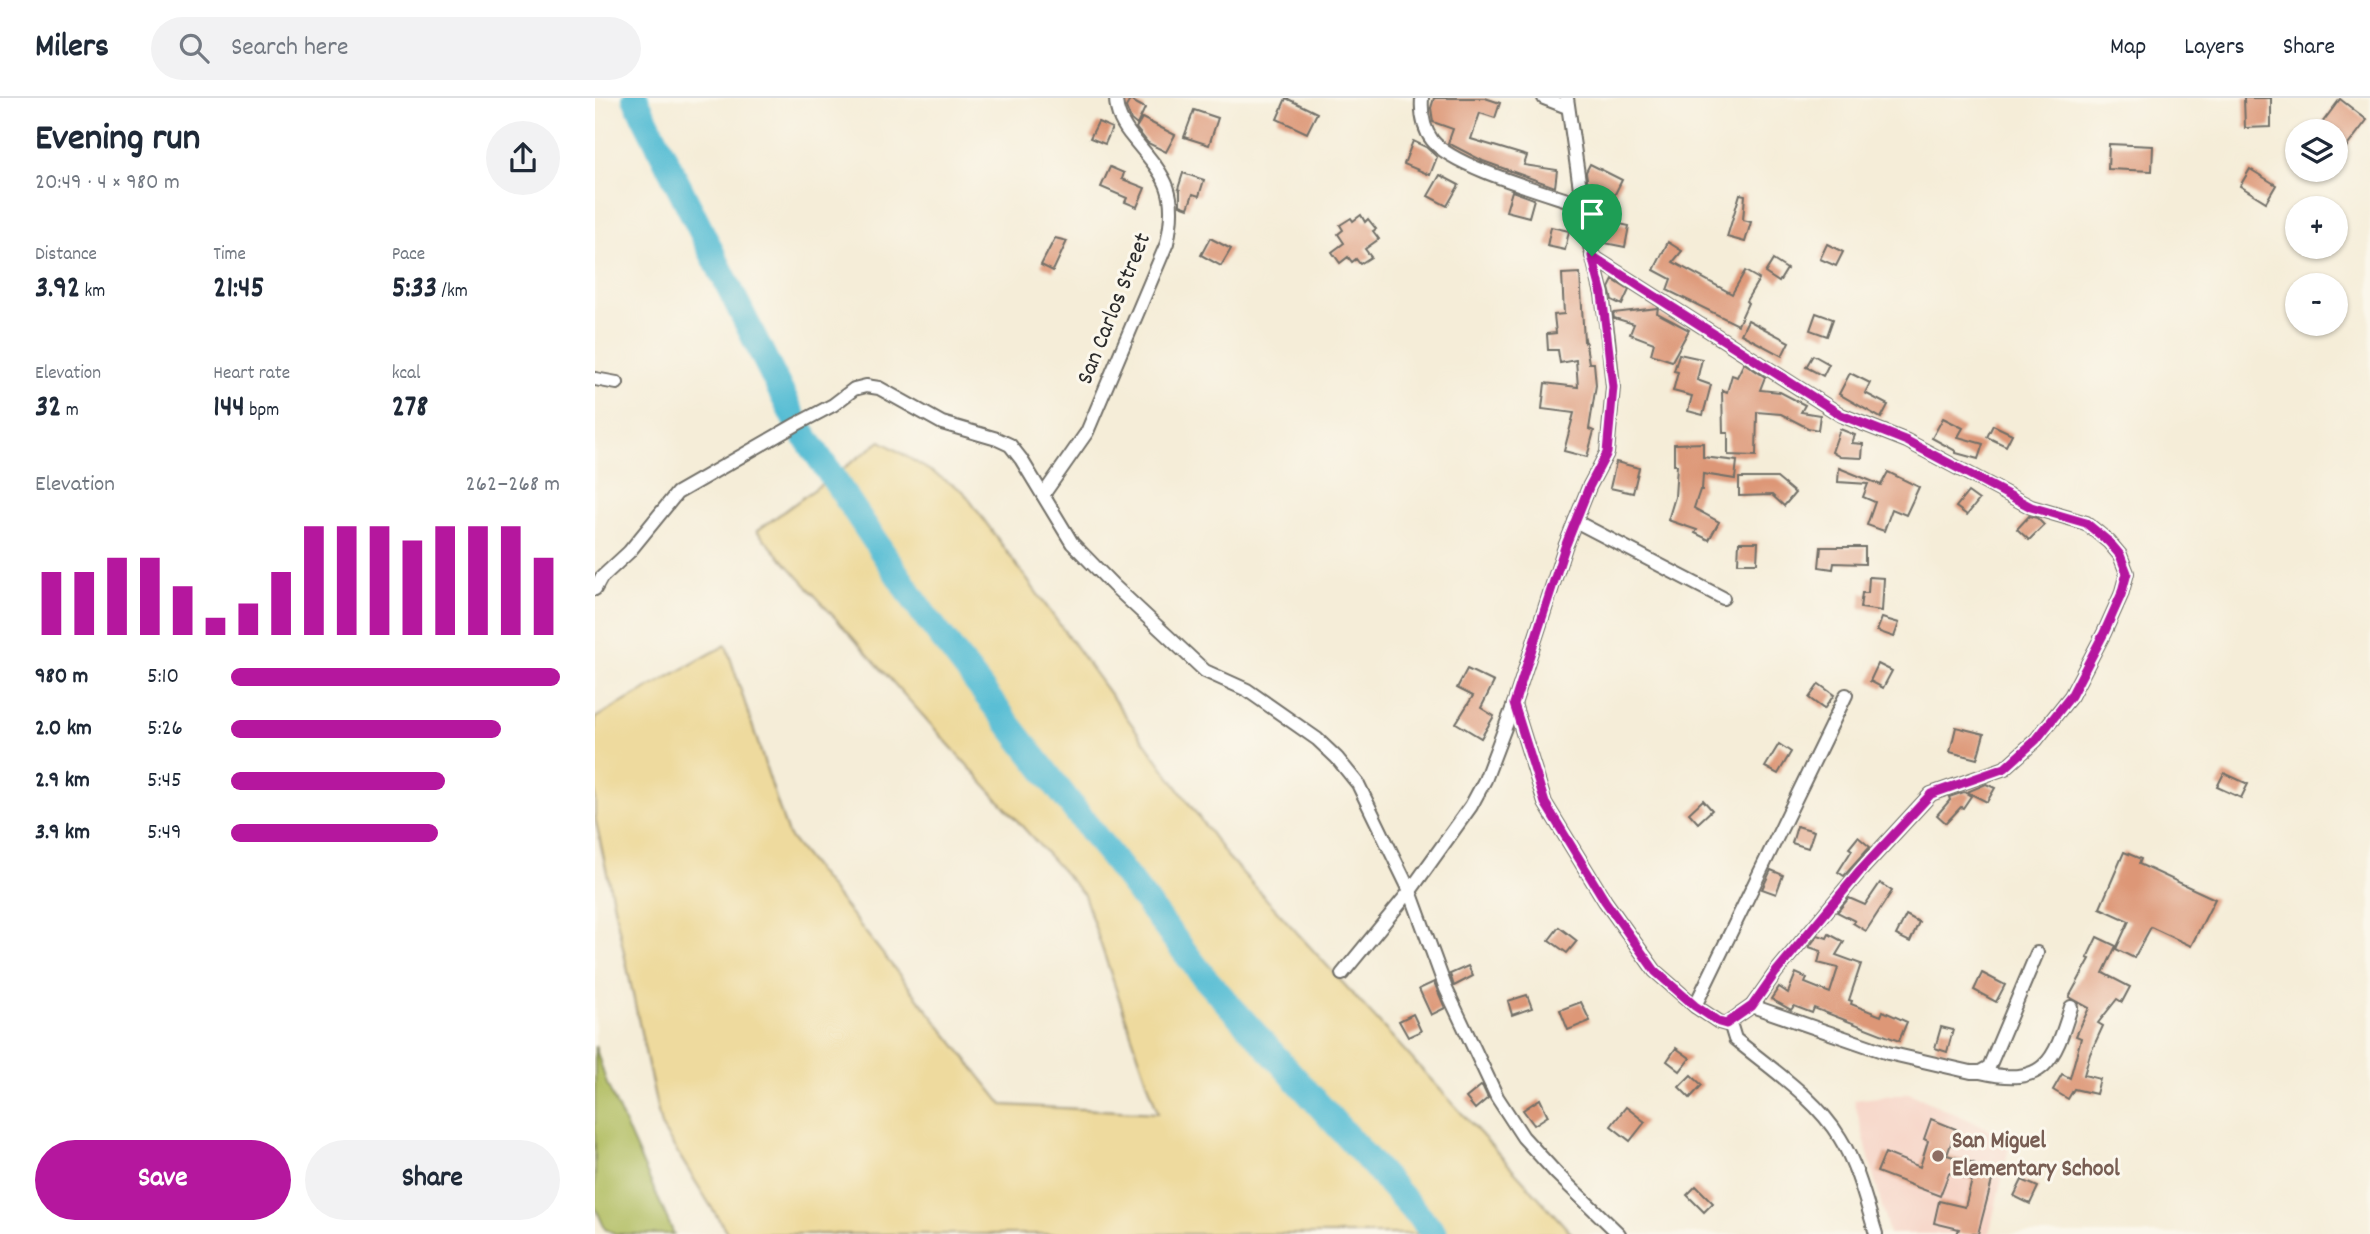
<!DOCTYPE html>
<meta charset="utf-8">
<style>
:root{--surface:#fff;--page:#f2f2f3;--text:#1f2937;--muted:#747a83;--line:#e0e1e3;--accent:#b5179e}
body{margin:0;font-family:Dekko,sans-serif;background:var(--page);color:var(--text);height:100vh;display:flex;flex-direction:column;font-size:26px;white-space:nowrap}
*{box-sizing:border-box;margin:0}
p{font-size:23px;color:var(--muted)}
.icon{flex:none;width:38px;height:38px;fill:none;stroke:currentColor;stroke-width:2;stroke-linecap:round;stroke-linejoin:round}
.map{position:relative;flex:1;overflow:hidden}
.sheet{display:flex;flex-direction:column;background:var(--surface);width:595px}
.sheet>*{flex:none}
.controls{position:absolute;left:1690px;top:21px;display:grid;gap:14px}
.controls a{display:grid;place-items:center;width:63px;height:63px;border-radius:50%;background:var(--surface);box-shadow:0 2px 5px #0004;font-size:35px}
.pin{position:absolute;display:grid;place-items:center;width:60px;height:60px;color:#fff;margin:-72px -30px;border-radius:50% 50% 50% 0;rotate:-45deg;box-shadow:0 0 7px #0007}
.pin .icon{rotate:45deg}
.round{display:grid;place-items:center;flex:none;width:74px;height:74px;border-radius:37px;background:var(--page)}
.headline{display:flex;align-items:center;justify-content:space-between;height:119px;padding:0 35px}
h1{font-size:38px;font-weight:700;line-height:52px}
.metrics{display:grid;grid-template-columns:repeat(3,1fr);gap:10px;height:119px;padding:7px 35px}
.metrics div{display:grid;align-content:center}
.metrics b{font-size:30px;font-weight:700}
.metrics small{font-size:19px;font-weight:400}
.metrics p{font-size:19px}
.chart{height:196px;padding:14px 35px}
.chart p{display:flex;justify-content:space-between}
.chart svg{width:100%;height:126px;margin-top:7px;stroke:var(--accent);stroke-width:6}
.action{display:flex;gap:14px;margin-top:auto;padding:14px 35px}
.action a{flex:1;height:80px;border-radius:42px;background:var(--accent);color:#fff;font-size:28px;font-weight:700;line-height:80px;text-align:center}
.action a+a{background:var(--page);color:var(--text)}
ul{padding:0 35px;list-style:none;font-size:23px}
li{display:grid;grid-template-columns:112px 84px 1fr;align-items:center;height:52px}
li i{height:18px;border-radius:9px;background:var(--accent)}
header{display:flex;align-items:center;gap:42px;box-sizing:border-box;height:98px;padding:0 35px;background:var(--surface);border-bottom:2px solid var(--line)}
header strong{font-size:33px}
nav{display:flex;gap:38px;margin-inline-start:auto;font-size:24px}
.search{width:490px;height:63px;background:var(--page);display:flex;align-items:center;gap:18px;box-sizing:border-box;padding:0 24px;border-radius:38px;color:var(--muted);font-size:26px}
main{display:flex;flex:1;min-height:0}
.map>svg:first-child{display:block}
</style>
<header>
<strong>Milers</strong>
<div class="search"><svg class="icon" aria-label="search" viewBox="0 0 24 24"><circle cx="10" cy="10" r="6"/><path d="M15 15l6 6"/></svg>Search here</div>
<nav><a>Map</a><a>Layers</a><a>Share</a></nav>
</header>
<main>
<section class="sheet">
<div class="headline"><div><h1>Evening run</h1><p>20:49 · 4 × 980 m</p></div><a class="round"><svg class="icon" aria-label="share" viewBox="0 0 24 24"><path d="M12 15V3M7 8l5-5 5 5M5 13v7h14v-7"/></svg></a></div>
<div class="metrics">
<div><p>Distance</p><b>3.92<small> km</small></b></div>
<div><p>Time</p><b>21:45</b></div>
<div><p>Pace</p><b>5:33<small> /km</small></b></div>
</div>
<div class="metrics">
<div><p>Elevation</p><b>32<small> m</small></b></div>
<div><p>Heart rate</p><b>144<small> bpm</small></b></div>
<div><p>kcal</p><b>278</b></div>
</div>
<div class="chart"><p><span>Elevation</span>262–268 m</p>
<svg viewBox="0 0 160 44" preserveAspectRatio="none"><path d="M5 44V22M15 44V22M25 44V17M35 44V17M45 44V27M55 44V38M65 44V33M75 44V22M85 44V6M95 44V6M105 44V6M115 44V11M125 44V6M135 44V6M145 44V6M155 44V17"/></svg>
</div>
<ul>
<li><b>980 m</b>5:10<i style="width:100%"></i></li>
<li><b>2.0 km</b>5:26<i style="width:82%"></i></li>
<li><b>2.9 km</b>5:45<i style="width:65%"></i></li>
<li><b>3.9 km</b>5:49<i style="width:63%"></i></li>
</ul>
<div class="action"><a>Save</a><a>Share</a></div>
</section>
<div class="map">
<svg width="1775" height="1136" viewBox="0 0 1775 1136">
<rect width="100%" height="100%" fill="#fbf7ec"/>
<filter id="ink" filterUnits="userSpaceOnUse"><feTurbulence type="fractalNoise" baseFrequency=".0143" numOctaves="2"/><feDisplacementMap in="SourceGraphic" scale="14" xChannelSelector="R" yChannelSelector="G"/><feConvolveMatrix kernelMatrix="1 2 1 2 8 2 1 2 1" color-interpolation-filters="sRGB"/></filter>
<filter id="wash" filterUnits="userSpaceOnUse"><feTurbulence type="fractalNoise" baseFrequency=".00686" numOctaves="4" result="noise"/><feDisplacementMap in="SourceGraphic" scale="28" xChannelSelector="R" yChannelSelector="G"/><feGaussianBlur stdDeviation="1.57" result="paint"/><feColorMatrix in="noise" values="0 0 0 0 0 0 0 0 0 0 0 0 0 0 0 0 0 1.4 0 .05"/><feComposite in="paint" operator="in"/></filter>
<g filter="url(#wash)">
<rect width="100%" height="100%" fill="#f5edd8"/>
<!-- built -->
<polygon fill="#f6d2c4" points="1314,995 1416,1041 1394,1136 1294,1136 1259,1002"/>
<!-- green -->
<polygon fill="#afbb5d" stroke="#6d7344" stroke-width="2" points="0,948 12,986 79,1136 21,1136 10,1131 0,1108"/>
<!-- sand -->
<polygon fill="#eeda9e" stroke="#8c8264" stroke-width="2" points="286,343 368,393 632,758 977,1136 133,1136 66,1028 0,719 0,620 131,547 193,737 408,1007 563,1015 489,797 162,433"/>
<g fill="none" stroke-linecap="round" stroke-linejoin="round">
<!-- river -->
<polyline stroke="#56bdd4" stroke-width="26" points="40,0 202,326 328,515 609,879 840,1136"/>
</g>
<g id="blocks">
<!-- building -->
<g fill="#dd9777">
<polygon points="691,0 722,15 712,35 682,21"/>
<polygon points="839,0 890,0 905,5 900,20 885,15 876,41 932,58 929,67 962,72 960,89 888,63 853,45 858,31 838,24 836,10"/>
<polygon points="1649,0 1676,0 1676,29 1650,30"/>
<polygon points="1745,1 1772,22 1750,51 1741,44 1741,33 1721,33"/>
<polygon points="535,2 550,10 542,27 536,22 531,9"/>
<polygon points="599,12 623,20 614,47 589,39"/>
<polygon points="547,20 580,37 571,54 553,45 541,30"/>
<polygon points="503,24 517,30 510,46 495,40"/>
<polygon points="818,43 831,49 842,59 835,77 809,66"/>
<polygon points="1514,46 1558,48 1557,73 1513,71"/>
<polygon points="995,66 1027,82 1016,104 1016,124 1034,128 1030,149 1010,145 1014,128 999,128 996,88 993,87 991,74"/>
<polygon points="515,69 529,75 527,81 550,90 542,109 530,104 532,100 506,89"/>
<polygon points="1655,71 1681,87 1671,104 1645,88"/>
<polygon points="588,75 609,82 604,98 598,96 593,110 585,107 585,92 583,91"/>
<polygon points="845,77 864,87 852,108 833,98"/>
<polygon points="917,93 939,101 934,119 911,113"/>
<polygon points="1145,96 1150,97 1148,122 1156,124 1150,144 1132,139"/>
<polygon points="766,117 770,124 773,121 781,131 778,133 784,141 770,151 776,159 765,166 761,161 757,164 753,159 745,165 737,154 749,145 743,136 748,132 745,127 756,120 758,123"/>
<polygon points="956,129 974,133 970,152 952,148"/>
<polygon points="460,140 472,143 458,173 446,167"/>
<polygon points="615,140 636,151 626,168 606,157"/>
<polygon points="1073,144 1087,153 1078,164 1137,196 1150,173 1164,181 1151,203 1153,205 1143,227 1072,192 1076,181 1059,172"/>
<polygon points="1232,146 1248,154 1241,168 1225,161"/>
<polygon points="1178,162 1192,171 1184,184 1170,175"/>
<polygon points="985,175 989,243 990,241 994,265 999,265 1001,287 994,331 999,333 992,359 969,353 979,315 947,311 950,285 983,289 981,262 965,265 963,252 953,252 952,236 961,235 959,217 969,216 967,176"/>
<polygon points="1018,182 1034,192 1027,207 1017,202 1014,190"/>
<polygon points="1063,210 1062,215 1094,232 1077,263 1056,256 1059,245 1035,236 1039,226 1019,220 1018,215"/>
<polygon points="1221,215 1238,221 1232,238 1215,232"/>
<polygon points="1153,222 1194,244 1187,258 1146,236"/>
<polygon points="1084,256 1107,261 1102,282 1116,287 1108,317 1093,313 1097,298 1078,293 1083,274 1079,273"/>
<polygon points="1218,257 1234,266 1228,278 1211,269"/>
<polygon points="1149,265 1170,279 1165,292 1185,294 1210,307 1206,314 1225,317 1223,332 1213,330 1186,316 1162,314 1161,358 1133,357 1133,335 1128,335 1127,292 1132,294 1137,277 1142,279"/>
<polygon points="1255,275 1275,285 1270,295 1293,307 1286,320 1244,296"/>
<polygon points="1348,320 1368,330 1363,339 1388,346 1383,361 1361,355 1361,353 1337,340"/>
<polygon points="1398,327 1417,336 1411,348 1392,339"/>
<polygon points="1245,331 1260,337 1257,345 1268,346 1267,360 1245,359 1237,354"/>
<polygon points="1108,345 1108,359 1142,363 1140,381 1108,376 1107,392 1105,392 1099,410 1124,424 1114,442 1100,435 1102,432 1073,422 1080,399 1082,367 1079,367 1079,346"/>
<polygon points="1021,364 1044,370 1038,395 1015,390"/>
<polygon points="1244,370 1286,387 1293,374 1324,389 1311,417 1297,411 1289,433 1272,427 1280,404 1268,399 1273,386 1243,384"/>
<polygon points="1144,380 1182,380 1200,395 1189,408 1177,397 1144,398"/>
<polygon points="1373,394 1384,402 1372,417 1361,409"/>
<polygon points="1434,418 1442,420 1449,427 1434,442 1422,431"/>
<polygon points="1144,444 1163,444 1162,465 1143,465"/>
<polygon points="1226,449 1270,449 1270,466 1239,465 1238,471 1224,469"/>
<polygon points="1274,479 1289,480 1287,513 1265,510 1267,495 1273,495"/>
<polygon points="1287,520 1304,525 1299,539 1282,533"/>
<polygon points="1283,566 1297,573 1288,590 1275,583"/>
<polygon points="872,571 899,584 886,610 899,618 886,640 861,625 878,598 862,590"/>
<polygon points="1224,586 1239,597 1229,611 1214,600"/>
<polygon points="1361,629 1389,636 1382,661 1355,654"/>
<polygon points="1184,646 1196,654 1183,676 1170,669"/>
<polygon points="1629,675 1653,686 1646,700 1622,689"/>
<polygon points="1391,686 1400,690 1392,704 1372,694"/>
<polygon points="1369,694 1376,698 1368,710 1366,709 1351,725 1342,717 1355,702 1354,699"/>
<polygon points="1108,702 1117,712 1103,725 1094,715"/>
<polygon points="1202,728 1219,733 1213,750 1197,745"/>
<polygon points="1263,739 1275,749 1249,778 1243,774 1257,752 1254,750"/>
<polygon points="1529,754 1546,761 1544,766 1620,801 1596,848 1556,829 1539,860 1521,851 1534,823 1505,810"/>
<polygon points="1176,772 1188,777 1181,796 1167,791"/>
<polygon points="1285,785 1297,793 1271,833 1258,825 1260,823 1242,814 1254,800 1270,807"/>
<polygon points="1311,817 1324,824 1315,844 1301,837"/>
<polygon points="964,829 982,843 972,855 954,842"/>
<polygon points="1234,836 1249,844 1241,857 1266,866 1254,902 1257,903 1256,906 1286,918 1288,913 1312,924 1304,943 1219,910 1217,915 1199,908 1196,912 1176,901 1184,889 1193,895 1201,875 1212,880 1210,885 1235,895 1243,870 1223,865 1226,853 1214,849 1223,837 1232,840"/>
<polygon points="1502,839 1521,848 1508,875 1535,889 1527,904 1522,901 1503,925 1508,928 1495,956 1489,977 1505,981 1501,996 1479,991 1473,1001 1458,992 1467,976 1475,980 1486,940 1481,938 1494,910 1474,899 1495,861 1492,860"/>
<polygon points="873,868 878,878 859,888 855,876"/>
<polygon points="1387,875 1410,887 1401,904 1379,892"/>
<polygon points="839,884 850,910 836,917 824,891"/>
<polygon points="932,897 937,910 917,917 913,903"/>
<polygon points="986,904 995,923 973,932 965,912"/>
<polygon points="818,916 826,933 813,939 804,923"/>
<polygon points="1346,929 1358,932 1352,954 1340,950"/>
<polygon points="1081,950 1095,960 1085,973 1072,963"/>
<polygon points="1096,977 1107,987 1095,1000 1084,989"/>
<polygon points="887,987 893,1000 880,1011 871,1000"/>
<polygon points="945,1001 953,1018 939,1027 928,1012"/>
<polygon points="1031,1009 1050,1024 1035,1043 1016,1028"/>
<polygon points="1336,1021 1361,1031 1352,1057 1379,1065 1377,1069 1399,1075 1383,1136 1362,1136 1364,1131 1339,1125 1344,1103 1370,1109 1377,1082 1354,1075 1345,1098 1282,1074 1290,1055 1325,1069 1333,1043 1329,1041"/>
<polygon points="1427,1082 1443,1089 1435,1106 1419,1098"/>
<polygon points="1101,1088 1118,1105 1109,1114 1092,1097"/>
</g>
</g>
</g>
<g filter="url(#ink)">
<use href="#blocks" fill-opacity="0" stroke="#726f68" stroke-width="2"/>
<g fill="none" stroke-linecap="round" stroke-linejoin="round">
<defs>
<g id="minor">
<path d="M827 0C826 14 828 30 837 42 857 69 953 95 987 107"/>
<polyline points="949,0 972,9"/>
<polyline points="0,281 22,285"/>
<path d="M448 397 492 334 572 145C584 92 570 79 538 40 528 28 521 16 521 0"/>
<polyline points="980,423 1128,500"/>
<polyline points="0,491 6,480 34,454 82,395 202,326 238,307 259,291 271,288 284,290 347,325 402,341 415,347 426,361 477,445 518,487 610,573 652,592 722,641 742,660 763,686 815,793 851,891 902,999 928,1039 962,1076 1024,1136"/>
<polyline points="919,606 950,705 1010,803 1060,873 1100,908 1124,924 1131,926 1157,908 1181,874 1265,773 1336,696 1410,670 1441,642 1476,598 1509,535 1526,497 1532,475 1525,457 1514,444 1491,425 1436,409 1312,343 1246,317 997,158"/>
<polyline points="747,876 815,793 876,708 890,682 919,606 970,449 994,389 1012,355 1018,289 1013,240 1007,196 991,132 972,0"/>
<polyline points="1100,908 1251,597"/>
<polyline points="1157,908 1293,955 1376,974 1385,974 1394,969 1442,855"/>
<path d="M1135 925 1140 941C1176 971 1221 1000 1245 1040 1263 1069 1271 1104 1281 1136"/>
<path d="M1385 974C1449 989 1459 965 1476 909"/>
</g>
</defs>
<!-- minor casing -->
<use href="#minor" stroke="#726f68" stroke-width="16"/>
<!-- minor -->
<use href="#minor" stroke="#fff" stroke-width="12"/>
</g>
</g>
<g fill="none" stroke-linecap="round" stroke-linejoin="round" filter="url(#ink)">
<defs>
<polygon id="route" points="997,158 1246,317 1312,343 1436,409 1491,425 1514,444 1525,457 1532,475 1526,497 1509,535 1476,598 1441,642 1410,670 1336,696 1265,773 1181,874 1157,908 1131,926 1124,924 1100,908 1060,873 1010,803 950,705 919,606 970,449 994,389 1012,355 1018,289 1007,196"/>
</defs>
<!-- route casing -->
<use href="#route" stroke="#fff" stroke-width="14"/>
<!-- route -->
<use href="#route" stroke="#b5179e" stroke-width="9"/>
</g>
<!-- markers -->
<circle fill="#8d6e63" stroke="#fbf7ec" stroke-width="2.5" cx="1343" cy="1058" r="7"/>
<g text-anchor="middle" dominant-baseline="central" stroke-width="6" stroke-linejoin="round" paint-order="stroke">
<!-- street labels -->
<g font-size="24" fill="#2b2b2b" stroke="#fbf7ec">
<text transform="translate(520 211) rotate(-68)">San Carlos Street</text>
</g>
<!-- education labels -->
<g font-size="24" font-weight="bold" fill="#785e54" stroke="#fbf7ec" text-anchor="start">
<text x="1357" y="1044">San Miguel<tspan x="1357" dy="28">Elementary School</tspan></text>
</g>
</g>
</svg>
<div class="controls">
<a><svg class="icon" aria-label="layers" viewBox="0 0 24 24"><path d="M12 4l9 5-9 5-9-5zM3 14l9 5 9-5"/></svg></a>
<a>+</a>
<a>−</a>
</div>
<div class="pin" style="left:997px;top:158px;background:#1e9e55"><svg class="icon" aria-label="arrive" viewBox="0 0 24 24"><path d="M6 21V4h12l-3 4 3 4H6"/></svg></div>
</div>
</main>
